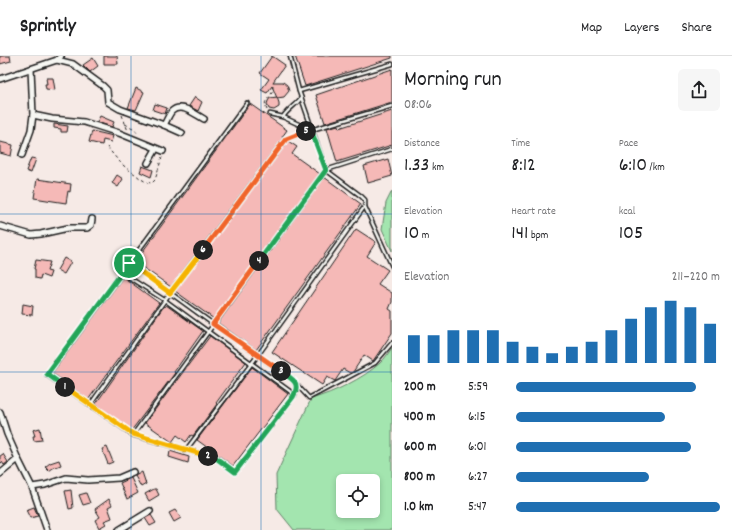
<!DOCTYPE html>
<meta charset="utf-8">
<style>
:root{--surface:#fff;--page:#f6f6f6;--text:#202124;--muted:#757577;--line:#e0e0e0;--accent:#1f6fb2}
body{margin:0;font-family:Dekko,sans-serif;background:var(--page);color:var(--text);height:100vh;display:flex;flex-direction:column;font-size:15px;white-space:nowrap}
*{box-sizing:border-box;margin:0}
p{font-size:13px;color:var(--muted)}
.icon{flex:none;width:22px;height:22px;fill:none;stroke:currentColor;stroke-width:2;stroke-linecap:round;stroke-linejoin:round}
.map{position:relative;flex:1;overflow:hidden}
.side{display:flex;flex-direction:column;background:var(--surface);width:340px}
.side>*{flex:none}
.fabs{position:absolute;left:336px;top:418px;display:grid;gap:8px}
.fabs a{display:grid;place-items:center;width:44px;height:44px;border-radius:6px;background:var(--surface);box-shadow:0 2px 6px #0003;font-size:20px}
.pin{position:absolute;display:grid;place-items:center;width:34px;height:34px;color:#fff;margin:-17px;border:2px solid #fff;border-radius:50%;box-shadow:0 1px 4px #0007}
.km{position:absolute;width:20px;height:20px;margin:-10px;border-radius:50%;background:#222;color:#fff;font-size:11px;line-height:20px;text-align:center}
.round{display:grid;place-items:center;flex:none;width:42px;height:42px;border-radius:6px;background:var(--page)}
.summary{display:flex;align-items:center;justify-content:space-between;height:68px;padding:0 12px}
h1{font-size:22px;font-weight:600;line-height:30px}
.figures{display:grid;grid-template-columns:repeat(3,1fr);gap:6px;height:68px;padding:4px 12px}
.figures div{display:grid;align-content:center}
.figures b{font-size:20px;font-weight:600}
.figures small{font-size:11px;font-weight:400}
.figures p{font-size:11px}
.chart{height:112px;padding:8px 12px}
.chart p{display:flex;justify-content:space-between}
.chart svg{width:100%;height:72px;margin-top:4px;stroke:var(--accent);stroke-width:6}
ul{padding:0 12px;list-style:none;font-size:13px}
li{display:grid;grid-template-columns:64px 48px 1fr;align-items:center;height:30px}
li i{height:10px;border-radius:5px;background:var(--accent)}
header{display:flex;align-items:center;gap:24px;box-sizing:border-box;height:56px;padding:0 20px;background:var(--surface);border-bottom:1px solid var(--line)}
header strong{font-size:19px}
nav{display:flex;gap:22px;margin-inline-start:auto;font-size:14px}
main{display:flex;flex:1;min-height:0}
.map>svg:first-child{display:block}
</style>
<header>
<strong>Sprintly</strong>
<nav><a>Map</a><a>Layers</a><a>Share</a></nav>
</header>
<main>
<div class="map">
<svg width="392" height="474" viewBox="0 0 392 474">
<rect width="100%" height="100%" fill="#f6eae6"/>
<filter id="ink" filterUnits="userSpaceOnUse"><feTurbulence type="fractalNoise" baseFrequency=".025" numOctaves="2"/><feDisplacementMap in="SourceGraphic" scale="8" xChannelSelector="R" yChannelSelector="G"/><feConvolveMatrix kernelMatrix="1 2 1 2 8 2 1 2 1" color-interpolation-filters="sRGB"/></filter>
<g filter="url(#ink)">
<!-- green -->
<g fill="#a3e5af" stroke="#608066" fill-rule="evenodd">
<polygon points="392,135 392,195 382,173 386,147"/>
<path d="M392 292V474H294L277 453 276 419 311 343C335 336 362 323 380 307 385 303 388 297 392 292ZM343 425H373V455H343Z"/>
</g>
<!-- building -->
<g fill="#f5b9b7" stroke="#1c1c1c">
<polygon points="0,0 10,0 11,5 0,8"/>
<polygon points="104,0 117,0 118,8 104,8"/>
<polygon points="272,0 285,9 273,26 283,26 287,29 289,35 284,41 277,42 272,30 267,37 261,34 269,23 260,17"/>
<polygon points="295,0 392,0 392,2 305,30"/>
<polygon points="93,2 98,10 90,16 83,9"/>
<polygon points="392,13 392,46 325,67 316,39"/>
<polygon points="46,22 53,22 55,34 46,33 45,28 47,28"/>
<polygon points="136,32 144,36 136,54 128,52"/>
<polygon points="195,41 202,46 198,55 189,50"/>
<polygon points="277,41 279,47 279,51 274,54 269,53 267,48 268,45 270,42"/>
<polygon points="155,48 167,52 165,58 153,54"/>
<polygon points="250,48 287,74 282,81 283,82 171,231 135,206"/>
<polygon points="392,55 392,89 337,106 327,72 338,69 339,72"/>
<polygon points="100,60 114,66 112,71 97,66"/>
<polygon points="54,68 68,70 67,76 61,76 61,73 54,72"/>
<polygon points="92,75 113,80 111,86 103,84 102,89 89,86"/>
<polygon points="288,85 297,91 292,98 320,118 214,263 175,235"/>
<polygon points="0,86 13,89 11,100 0,97"/>
<polygon points="31,102 36,103 31,117 26,115"/>
<polygon points="388,103 392,120 368,127 364,110"/>
<polygon points="142,110 153,114 151,121 140,116"/>
<polygon points="117,119 123,123 118,131 112,127"/>
<polygon points="324,121 361,148 256,294 218,267"/>
<polygon points="37,123 71,128 70,136 68,135 66,147 34,142"/>
<polygon points="356,173 376,186 367,200 388,214 378,228 392,237 392,246 389,253 392,255 392,277 373,305 364,299 353,316 350,317 343,313 335,325 327,321 322,329 272,296"/>
<polygon points="64,202 71,206 64,218 57,214"/>
<polygon points="36,204 50,206 47,215 51,216 49,222 41,219 40,223 35,222 35,213 34,213"/>
<polygon points="123,221 159,247 88,344 52,317"/>
<polygon points="23,248 33,250 32,259 22,258"/>
<polygon points="166,249 203,275 174,316 175,317 131,375 95,349 164,250 165,251"/>
<polygon points="210,280 246,306 216,347 217,348 193,380 191,379 186,386 177,379 172,386 145,367"/>
<polygon points="252,311 288,338 233,410 197,384"/>
<polygon points="40,372 42,384 34,385 33,380 35,380 33,374"/>
<polygon points="107,391 113,406 108,408 102,393"/>
<polygon points="170,395 189,401 188,407 169,401"/>
<polygon points="3,398 8,406 4,409 2,406 0,408 0,400"/>
<polygon points="59,404 61,409 53,412 49,415 45,411 50,407"/>
<polygon points="142,416 146,428 141,431 135,420"/>
<polygon points="131,422 138,437 127,443 120,427"/>
<polygon points="154,433 156,433 159,439 149,445 145,438"/>
<polygon points="71,434 73,452 69,453 65,435"/>
<polygon points="86,437 90,447 83,449 79,439"/>
<polygon points="109,443 112,449 108,451 112,462 104,465 106,468 99,472 95,464 100,461 95,453"/>
<polygon points="34,451 38,460 30,462 26,454"/>
<polygon points="175,454 181,462 174,466 169,457"/>
<polygon points="151,459 156,467 150,470 145,462"/>
</g>
<g fill="none" stroke-linecap="round" stroke-linejoin="round">
<defs>
<g id="service">
<polyline points="299,35 392,8"/>
<path d="M283 61C288 53 296 49 301 42"/>
<polyline points="311,74 392,50"/>
<polyline points="365,151 392,210"/>
<path d="M129 207 213 268 293 324C298 331 297 334 293 341L235 416 216 402 133 379 47 319 247 47"/>
<polyline points="122,217 166,245 295,339"/>
<polyline points="297,329 309,342 375,307 392,287"/>
<polyline points="90,349 170,237 286,83 311,74 283,61 270,58"/>
<polyline points="133,379 326,114 392,93"/>
<polyline points="186,394 258,299 365,150 365,144 361,140 326,114 299,35 290,0"/>
</g>
<g id="minor">
<path d="M57 4 73 8 103 30 107 34 108 46 120 53 164 69C167 64 169 58 172 55 181 46 196 59 204 63"/>
<polyline points="0,23 57,4 61,0"/>
<polyline points="33,59 52,63 84,66 119,77 163,95"/>
<polyline points="164,69 182,77"/>
<polyline points="22,99 31,74 33,59 31,13"/>
<polyline points="148,107 156,93"/>
<polyline points="0,170 31,179 41,178 68,172 87,172 91,169 92,163"/>
<polyline points="0,356 7,378 18,403 0,418"/>
<polyline points="18,403 32,431 47,474"/>
<polyline points="32,431 45,429 66,422 88,424 119,422 133,416"/>
<polyline points="119,474 150,455"/>
</g>
</defs>
<!-- service casing -->
<use href="#service" stroke="#1c1c1c" stroke-width="5.5"/>
<!-- minor casing -->
<use href="#minor" stroke="#1c1c1c" stroke-width="8"/>
<!-- path -->
<g stroke="#1c1c1c" stroke-width="1" stroke-dasharray="3 3" stroke-linecap="butt">
<path d="M267 54C262 43 269 45 272 36 273 33 273 29 273 26"/>
<polyline points="122,59 128,75"/>
<polyline points="125,68 135,73 138,79"/>
<path d="M107 91C117 103 121 109 135 118 140 122 145 127 152 127L155 124 162 101"/>
</g>
<!-- service -->
<use href="#service" stroke="#f6f6f2" stroke-width="2.5"/>
<!-- minor -->
<use href="#minor" stroke="#f6f6f2" stroke-width="5"/>
</g>
</g>
<g fill="none" stroke-linecap="round" stroke-linejoin="round" filter="url(#ink)">
<defs>
<polyline id="split-1" points="65,331 47,318 129,207"/>
<polyline id="split-2" points="65,331 133,378 208,400"/>
<path id="split-3" d="M208 400 216 402 235 416 293 341C301 326 293 324 281 315"/>
<polyline id="split-4" points="259,205 213,268 281,315"/>
<polyline id="split-5" points="259,205 326,114 311,74 306,75"/>
<polyline id="split-6" points="203,194 286,83 306,75"/>
<polyline id="split-7" points="129,207 170,237 203,194"/>
</defs>
<!-- split-1 casing -->
<use href="#split-1" stroke="#fff" stroke-width="8"/>
<!-- split-2 casing -->
<use href="#split-2" stroke="#fff" stroke-width="8"/>
<!-- split-3 casing -->
<use href="#split-3" stroke="#fff" stroke-width="8"/>
<!-- split-4 casing -->
<use href="#split-4" stroke="#fff" stroke-width="8"/>
<!-- split-5 casing -->
<use href="#split-5" stroke="#fff" stroke-width="8"/>
<!-- split-6 casing -->
<use href="#split-6" stroke="#fff" stroke-width="8"/>
<!-- split-7 casing -->
<use href="#split-7" stroke="#fff" stroke-width="8"/>
<!-- split-1 -->
<use href="#split-1" stroke="#22a559" stroke-width="5"/>
<!-- split-2 -->
<use href="#split-2" stroke="#f5b400" stroke-width="5"/>
<!-- split-3 -->
<use href="#split-3" stroke="#22a559" stroke-width="5"/>
<!-- split-4 -->
<use href="#split-4" stroke="#f0652b" stroke-width="5"/>
<!-- split-5 -->
<use href="#split-5" stroke="#22a559" stroke-width="5"/>
<!-- split-6 -->
<use href="#split-6" stroke="#f0652b" stroke-width="5"/>
<!-- split-7 -->
<use href="#split-7" stroke="#f5b400" stroke-width="5"/>
</g>
<!-- grid -->
<path fill="none" stroke="#1f6fb2" stroke-width="1" stroke-opacity="0.55" d="M131 0V474M261 0V474M0 158H392M0 316H392"/>
</svg>
<div class="fabs">
<a><svg class="icon" aria-label="locate" viewBox="0 0 24 24"><circle cx="12" cy="12" r="6"/><path d="M12 2v4M12 18v4M2 12h4M18 12h4"/></svg></a>
</div>
<div class="pin" style="left:129px;top:207px;background:#1e9e55"><svg class="icon" aria-label="arrive" viewBox="0 0 24 24"><path d="M6 21V4h12l-3 4 3 4H6"/></svg></div>
<b class="km" style="left:65px;top:331px">1</b>
<b class="km" style="left:208px;top:400px">2</b>
<b class="km" style="left:281px;top:315px">3</b>
<b class="km" style="left:259px;top:205px">4</b>
<b class="km" style="left:306px;top:75px">5</b>
<b class="km" style="left:203px;top:194px">6</b>
</div>
<section class="side">
<div class="summary"><div><h1>Morning run</h1><p>08:06</p></div><a class="round"><svg class="icon" aria-label="share" viewBox="0 0 24 24"><path d="M12 15V3M7 8l5-5 5 5M5 13v7h14v-7"/></svg></a></div>
<div class="figures">
<div><p>Distance</p><b>1.33<small> km</small></b></div>
<div><p>Time</p><b>8:12</b></div>
<div><p>Pace</p><b>6:10<small> /km</small></b></div>
</div>
<div class="figures">
<div><p>Elevation</p><b>10<small> m</small></b></div>
<div><p>Heart rate</p><b>141<small> bpm</small></b></div>
<div><p>kcal</p><b>105</b></div>
</div>
<div class="chart"><p><span>Elevation</span>211–220 m</p>
<svg viewBox="0 0 160 44" preserveAspectRatio="none"><path d="M5 44V27M15 44V27M25 44V24M35 44V24M45 44V24M55 44V31M65 44V34M75 44V38M85 44V34M95 44V31M105 44V24M115 44V17M125 44V10M135 44V6M145 44V10M155 44V20"/></svg>
</div>
<ul>
<li><b>200 m</b>5:59<i style="width:88%"></i></li>
<li><b>400 m</b>6:15<i style="width:73%"></i></li>
<li><b>600 m</b>6:01<i style="width:86%"></i></li>
<li><b>800 m</b>6:27<i style="width:65%"></i></li>
<li><b>1.0 km</b>5:47<i style="width:100%"></i></li>
</ul>
</section>
</main>
